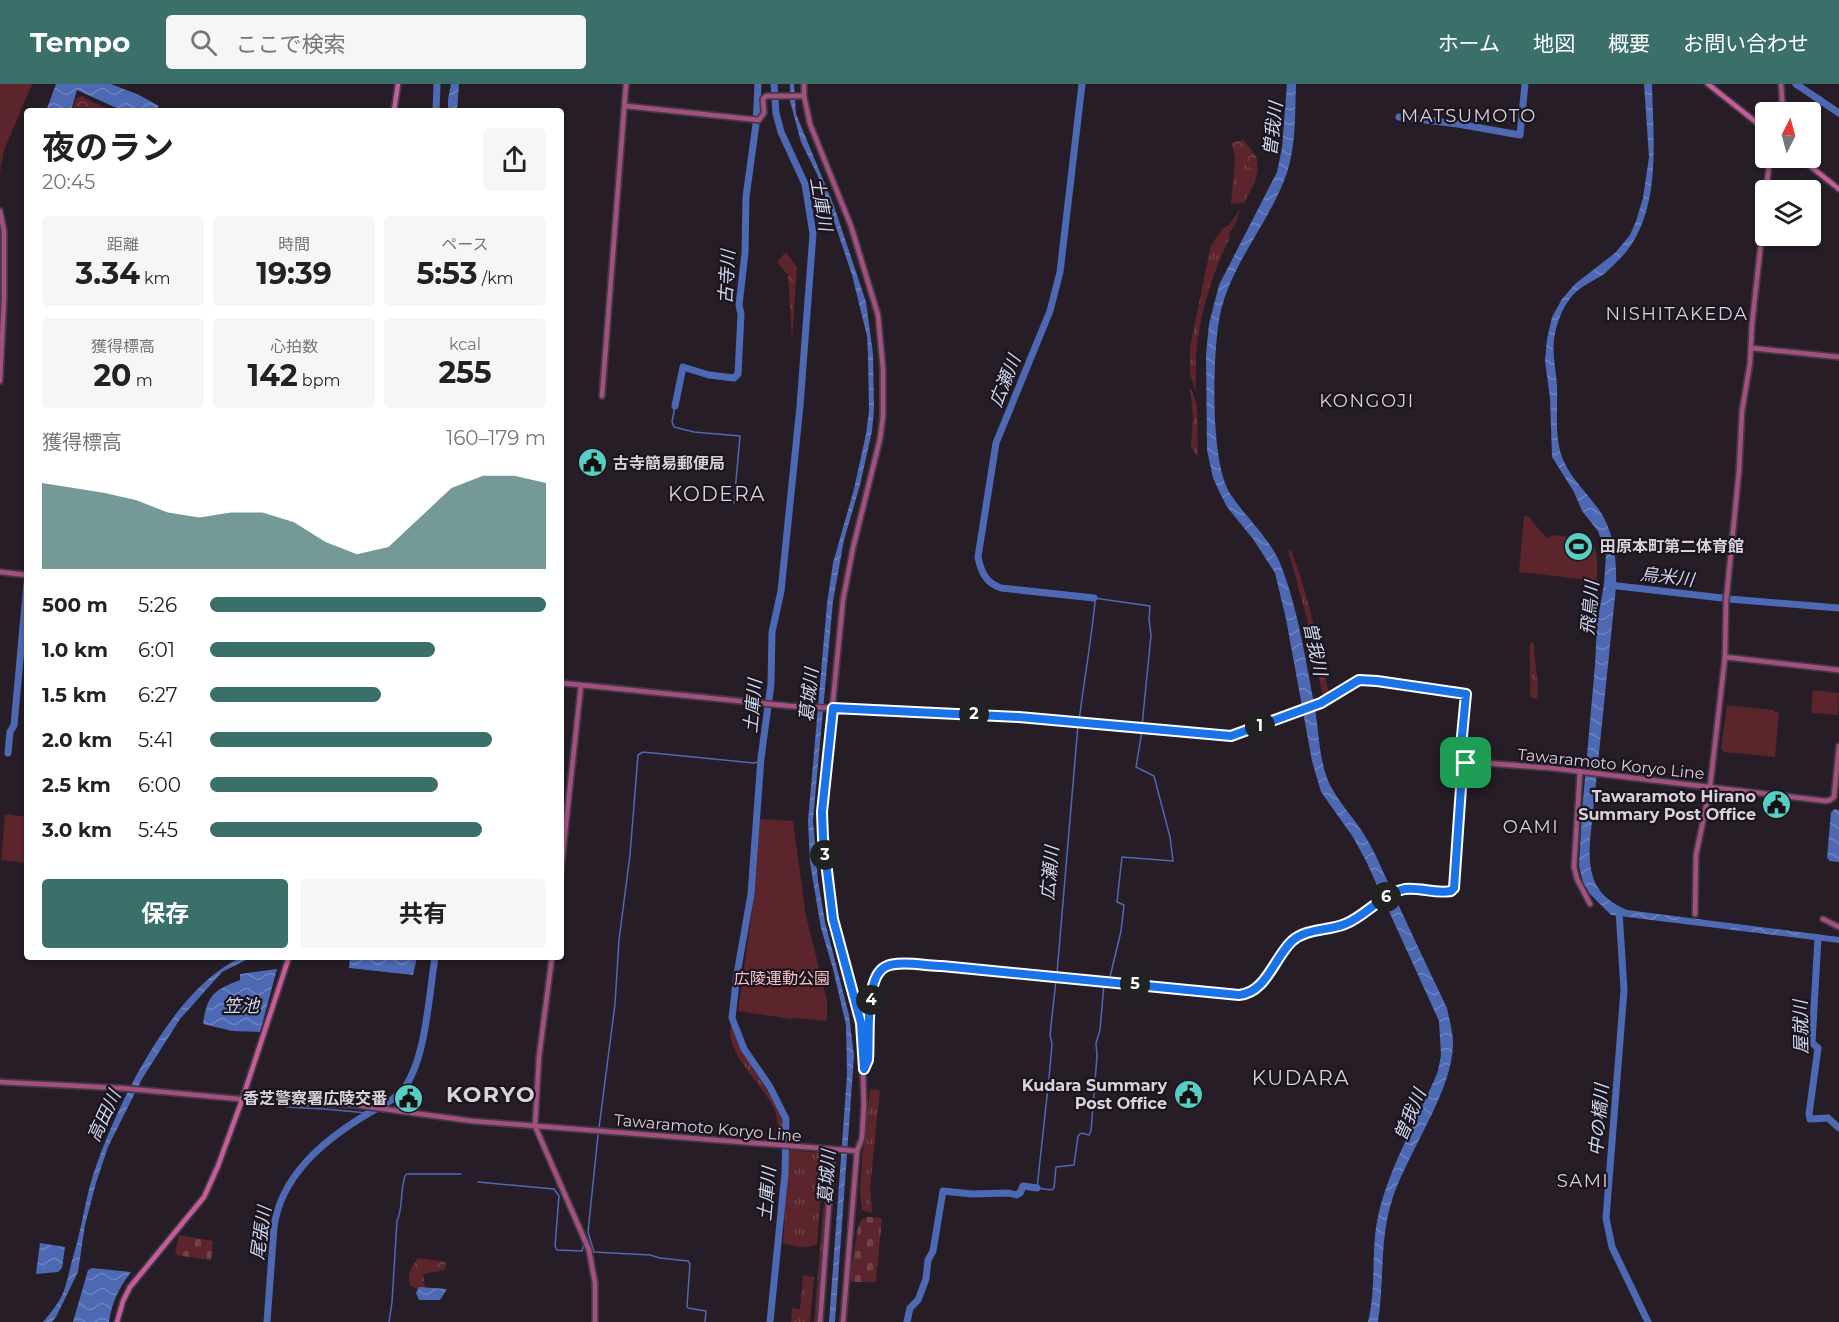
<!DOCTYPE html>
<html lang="ja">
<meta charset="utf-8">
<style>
:root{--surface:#fff;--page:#f6f6f6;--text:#222;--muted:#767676;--accent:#3a6f6a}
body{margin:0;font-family:Montserrat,"Noto Sans JP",sans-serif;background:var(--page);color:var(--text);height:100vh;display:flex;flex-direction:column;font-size:22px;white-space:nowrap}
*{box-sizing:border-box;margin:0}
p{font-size:20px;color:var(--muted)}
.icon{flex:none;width:33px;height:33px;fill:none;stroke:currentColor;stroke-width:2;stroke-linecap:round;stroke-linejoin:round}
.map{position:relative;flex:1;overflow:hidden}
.details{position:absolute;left:24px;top:24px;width:540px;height:852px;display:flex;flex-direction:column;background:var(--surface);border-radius:6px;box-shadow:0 2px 4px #0004}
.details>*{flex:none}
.needle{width:39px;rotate:6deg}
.tools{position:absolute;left:1755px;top:18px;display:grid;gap:12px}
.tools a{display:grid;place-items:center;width:66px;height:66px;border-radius:6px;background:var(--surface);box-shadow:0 2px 4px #0004;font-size:30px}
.pin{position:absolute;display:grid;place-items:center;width:51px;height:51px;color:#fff;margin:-26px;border-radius:12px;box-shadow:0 3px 9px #0006}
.km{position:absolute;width:30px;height:30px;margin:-15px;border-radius:50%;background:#222;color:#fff;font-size:16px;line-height:30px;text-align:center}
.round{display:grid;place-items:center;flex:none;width:63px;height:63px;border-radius:6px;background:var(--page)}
.head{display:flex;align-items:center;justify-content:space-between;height:102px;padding:0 18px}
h1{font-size:33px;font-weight:700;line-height:45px}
.figures{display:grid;grid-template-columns:repeat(3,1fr);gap:9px;height:102px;padding:6px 18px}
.figures div{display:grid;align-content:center;border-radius:6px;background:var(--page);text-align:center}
.figures b{font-size:30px;font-weight:700}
.figures small{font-size:16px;font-weight:400}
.figures p{font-size:16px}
.chart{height:168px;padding:12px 18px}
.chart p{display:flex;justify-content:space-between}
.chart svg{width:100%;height:108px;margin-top:6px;fill:var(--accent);opacity:.7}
.primary-button{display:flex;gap:12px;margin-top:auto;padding:12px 18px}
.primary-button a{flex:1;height:69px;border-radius:6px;background:var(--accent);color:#fff;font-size:24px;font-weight:700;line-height:69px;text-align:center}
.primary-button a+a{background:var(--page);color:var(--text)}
ul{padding:0 18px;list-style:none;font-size:20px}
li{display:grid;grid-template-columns:96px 72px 1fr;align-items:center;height:45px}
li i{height:15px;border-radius:8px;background:var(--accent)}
header{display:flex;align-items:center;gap:36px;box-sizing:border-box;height:84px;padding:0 30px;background:var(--accent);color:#fff}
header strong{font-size:28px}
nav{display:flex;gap:33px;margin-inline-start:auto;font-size:21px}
.search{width:420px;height:54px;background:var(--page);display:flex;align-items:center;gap:15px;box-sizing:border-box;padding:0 21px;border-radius:6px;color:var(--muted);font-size:22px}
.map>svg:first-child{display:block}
</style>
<header>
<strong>Tempo</strong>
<div class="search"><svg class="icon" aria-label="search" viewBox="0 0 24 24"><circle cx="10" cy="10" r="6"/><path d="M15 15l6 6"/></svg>ここで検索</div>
<nav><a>ホーム</a><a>地図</a><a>概要</a><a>お問い合わせ</a></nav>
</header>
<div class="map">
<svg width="1839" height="1238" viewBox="0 0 1839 1238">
<defs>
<pattern id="grass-tufts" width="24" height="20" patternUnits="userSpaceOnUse" patternTransform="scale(1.5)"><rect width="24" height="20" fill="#5c242b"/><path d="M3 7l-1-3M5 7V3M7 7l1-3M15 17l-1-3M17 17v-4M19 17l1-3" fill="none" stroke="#734349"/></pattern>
<pattern id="forest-crowns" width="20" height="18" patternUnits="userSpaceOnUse" patternTransform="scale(1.5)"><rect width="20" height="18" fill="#5c242b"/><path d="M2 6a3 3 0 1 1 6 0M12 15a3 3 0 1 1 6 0" fill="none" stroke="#734349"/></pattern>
<pattern id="cemetery-stones" width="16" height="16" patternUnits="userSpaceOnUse" patternTransform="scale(1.5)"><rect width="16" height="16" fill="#5c242b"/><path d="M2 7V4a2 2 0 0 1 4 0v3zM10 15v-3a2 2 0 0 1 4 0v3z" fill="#734349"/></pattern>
<pattern id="water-waves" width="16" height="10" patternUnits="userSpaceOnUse" patternTransform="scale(1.5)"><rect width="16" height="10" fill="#4d69b4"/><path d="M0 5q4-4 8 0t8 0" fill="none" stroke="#6e84c1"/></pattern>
</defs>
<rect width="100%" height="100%" fill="#261d27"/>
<!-- grass -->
<g fill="url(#grass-tufts)">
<polygon points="1235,75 1258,87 1255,98 1244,119 1231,120"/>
<path d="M1241 124 1237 136 1229 150 1230 153C1211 193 1201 225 1196 269 1195 282 1197 295 1195 307L1191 292 1190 293V263L1211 161 1223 144 1229 141Z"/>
<polygon points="1190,303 1197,320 1198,373 1191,363 1193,334"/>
<path d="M1288 466H1291C1309 512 1318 561 1329 610L1325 612 1322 609 1306 531Z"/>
<path d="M1533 557 1538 603 1537 615 1530 613C1531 595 1529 578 1530 560Z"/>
<path d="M731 942 741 967 777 1021 783 1039V1057H779C779 1046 778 1035 774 1025 763 1000 725 970 731 942Z"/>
<polygon points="870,1005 880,1006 870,1104 872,1129 862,1126 860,1107 862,1075"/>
<path d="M789 1066 824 1069 817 1160C807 1165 793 1163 783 1159Z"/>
<polygon points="830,1088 819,1238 814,1238 823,1127"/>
<polygon points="803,1191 814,1193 810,1238 791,1238 792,1224 800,1225"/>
</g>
<!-- forest -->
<g fill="url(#forest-crowns)">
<path d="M82 12C92 19 102 22 114 27H72L76 14Z"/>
<polygon points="1244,56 1256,72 1258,87 1235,75 1232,58"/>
<polygon points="786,168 797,183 792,255 788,191 777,178"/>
<path d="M418 1174 446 1178 445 1186 423 1190 425 1203 417 1205 410 1201C407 1188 411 1184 418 1174Z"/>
</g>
<!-- cemetery -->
<g fill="url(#cemetery-stones)">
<polygon points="867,1133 882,1134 876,1198 849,1198 858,1143 861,1136"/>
<polygon points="179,1151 213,1157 211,1176 175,1171"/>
</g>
<!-- green -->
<g fill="#5c242b">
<polygon points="0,0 32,0 4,66 0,89"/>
<polygon points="1524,432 1529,433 1540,447 1548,454 1553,451 1592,455 1597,473 1597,497 1519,488"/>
<polygon points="1813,606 1839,609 1838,631 1813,629 1811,626"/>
<polygon points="1727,621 1774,626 1774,628 1779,628 1775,673 1724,668 1721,664"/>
<polygon points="5,730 27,733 27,779 1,776"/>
<polygon points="760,735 793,737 806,832 827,916 827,936 825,937 795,934 791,935 738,927 755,805"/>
</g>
<!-- water -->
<g fill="url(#water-waves)">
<polygon points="56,0 111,0 139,11 159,22 156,27 123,27 77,6 71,27 46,27"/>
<polygon points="451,0 459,0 457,27 448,27 448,15"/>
<polygon points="790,0 794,0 796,30 834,122 866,218 873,270 874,326 872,347 860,401 844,456 833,517 813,736 818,797 825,838 849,931 854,972 835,1238 829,1238 847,991 846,941 833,885 821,844 810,779 808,737 827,520 833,479 854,405 866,350 869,327 868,270 867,252 852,191 830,125 817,90 801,58 790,17"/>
<path d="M1287 0H1296C1295 29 1296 61 1287 89 1268 143 1225 185 1218 243 1213 281 1210 380 1231 411 1247 435 1272 456 1282 484 1299 529 1306 579 1315 625 1319 648 1319 672 1327 694 1336 717 1356 735 1368 757 1378 774 1385 793 1394 811 1411 849 1429 886 1447 924 1449 934 1452 945 1453 956 1455 1007 1403 1073 1390 1123 1380 1160 1384 1200 1378 1238H1368C1377 1202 1370 1164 1379 1128 1391 1079 1419 1033 1438 987L1441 971 1439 937 1366 777 1353 753 1321 708 1312 677 1286 535 1275 489 1253 455 1227 423 1220 409 1213 394 1207 366 1206 270 1209 240 1219 201 1277 88 1282 64Z"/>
<path d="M1644 0H1652C1653 53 1662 123 1626 168 1620 175 1611 184 1604 190 1595 196 1585 200 1577 207 1564 218 1556 239 1554 256 1552 270 1556 286 1557 301 1558 325 1554 350 1562 373 1569 391 1582 404 1593 418 1614 442 1617 473 1616 503L1590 757C1588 791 1594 812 1627 826L1839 853V859L1611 831 1590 810 1583 798 1579 782 1582 728 1595 581 1597 540 1604 500 1606 471 1598 447 1582 427 1574 408 1552 373 1550 314 1545 277 1547 255 1552 233 1562 215 1575 200 1615 169 1630 151 1636 137 1643 114 1649 73Z"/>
<polygon points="1835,725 1839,726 1839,778 1830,777 1827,774 1831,728"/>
<path d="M243 873H252L222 888 180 935 142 995 108 1063 96 1099 85 1141 78 1188 56 1233 52 1238H43C48 1232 53 1226 57 1220 67 1206 68 1189 73 1173 81 1148 84 1122 91 1098 112 1029 173 901 243 873Z"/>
<polygon points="350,873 417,873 413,891 349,884"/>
<path d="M277 885 260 948 232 947 203 940C207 911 214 906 240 896V890Z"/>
<polygon points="40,1159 65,1163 62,1184 58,1188 36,1190"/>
<path d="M92 1184 131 1188C119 1204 112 1218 109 1238H73L88 1186Z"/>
<polygon points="419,1203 447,1205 440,1216 419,1216 416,1209"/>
</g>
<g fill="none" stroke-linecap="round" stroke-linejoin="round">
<!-- stream -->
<g stroke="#4d69b4" stroke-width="1.5">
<polyline points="675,322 672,338 674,343 694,348 740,352 734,419"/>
<path d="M1079 637C1084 597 1091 558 1095 518L1094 514 1150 522 1149 535 1151 551 1142 642"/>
<polyline points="1057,889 1078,641"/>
<polyline points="1110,893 1121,847 1124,821 1117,818 1122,773 1173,777 1170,753 1154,692 1136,683 1142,647"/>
<polyline points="1056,896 1050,951 1052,960 1049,994 1037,1104 1052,1106 1054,1104 1056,1083 1074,1081 1078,1052 1081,1049 1089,1051 1091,1047 1097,972 1096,959 1100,946 1104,900"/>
<polyline points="286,1023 324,1025 368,1029"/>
<polyline points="599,1044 615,920 619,856 630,771 638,671 643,668 754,679 758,678 761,674"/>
<polyline points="598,1051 588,1148 594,1168 650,1171 660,1174 688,1177 690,1180 687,1222 688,1224 706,1227 705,1238"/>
<polyline points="478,1098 554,1105 559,1112 555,1162 557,1166 582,1167 584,1160"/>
<path d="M389 1238 392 1218 397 1137C403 1125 400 1107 405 1092L407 1090H461"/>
</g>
<!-- river -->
<g stroke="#4d69b4" stroke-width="7">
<path d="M1082 0 1060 188 1050 227 996 359 978 473C981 488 986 499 1001 504L1094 514"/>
<polyline points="1796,0 1839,29"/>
<polyline points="436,27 437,0"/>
<polyline points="1399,33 1458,40 1520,51 1525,0"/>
<polyline points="675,322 683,283 709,291 734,294 738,290 741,230 739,221 745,169 746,113 756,40 758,0"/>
<polyline points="1609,501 1722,514"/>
<polyline points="1729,515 1839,524"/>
<polyline points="8,669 10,648 14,641 27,499"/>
<polyline points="1619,827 1624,906 1606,1134 1612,1163 1648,1238"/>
<polyline points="1818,854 1812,959 1818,964 1809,1030 1810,1035 1828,1034 1839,1044"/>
<path d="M267 1238 274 1143C281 1092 323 1057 364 1032 378 1023 395 1017 405 1003 426 972 429 911 435 873"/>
<polyline points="770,1238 785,1089 786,1035 770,1003 744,965 732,934 737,890 751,810 761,674 771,600 772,548 781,507 800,322 813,150 805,100 781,48 776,29 774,0"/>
<polyline points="907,1238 910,1224 918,1216 926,1195 928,1176 933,1167 943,1107 972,1110 1009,1109 1016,1111 1020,1109 1023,1102 1037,1104"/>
</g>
<defs>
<g id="secondary">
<polyline points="1781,0 1783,28"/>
<polyline points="626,22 759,36 764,29 763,15 766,12 804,12"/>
<polyline points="1766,106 1770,74"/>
<polyline points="0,127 4,147 4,215 0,297"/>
<polyline points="1751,264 1839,273"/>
<polyline points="602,312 626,0"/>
<polyline points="0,488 27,491"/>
<polyline points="1725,573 1839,586"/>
<polyline points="561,599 790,622 1019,633 1231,652 1321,619 1359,596 1377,597 1466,611 1460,673 1462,678 1466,679"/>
<polyline points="1466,679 1471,678 1551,684 1826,717 1830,716 1834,713 1839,662"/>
<polyline points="1580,687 1574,783 1577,795 1590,820"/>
<polyline points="561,786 581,601"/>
<polyline points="1695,830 1696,771 1710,703 1725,573 1726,518 1739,387 1742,327 1750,279 1752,240 1766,113"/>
<polyline points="1823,835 1839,843"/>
<polyline points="552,873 539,973 535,1042 589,1166 595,1199 595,1238"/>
<path d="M865 982 868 976 871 904 878 888 892 881 994 886 1239 911C1271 908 1275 861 1304 850 1317 846 1332 846 1345 840 1366 832 1380 810 1404 805 1418 803 1444 813 1454 804L1462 689 1466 679"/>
<polyline points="0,998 120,1004 272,1018 355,1021 472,1037 857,1067 862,1054 864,1019 861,939 829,814 823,754 822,728 843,516 853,464 880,355 883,332 883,285 878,231 851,142 810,40 804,12 804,0"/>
<polyline points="820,1238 833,1066"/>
<polyline points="843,1238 857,1067"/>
</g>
<g id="primary">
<polyline points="1708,0 1766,46"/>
<polyline points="394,27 398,0"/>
<polyline points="1800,74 1839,105"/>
<polyline points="117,1238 123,1217 130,1203 204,1113 218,1082 242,1016 289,873"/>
</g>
</defs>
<!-- secondary casing -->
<use href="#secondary" stroke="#423a44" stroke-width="8"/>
<!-- primary casing -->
<use href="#primary" stroke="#423a44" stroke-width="8"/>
<!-- secondary -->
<use href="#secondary" stroke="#a4507f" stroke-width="4.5"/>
<!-- primary -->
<use href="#primary" stroke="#c85b99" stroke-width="4.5"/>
</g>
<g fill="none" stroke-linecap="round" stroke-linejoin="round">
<defs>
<path id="route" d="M1359 596 1377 597 1466 610 1460 673 1462 678 1466 679 1462 689 1454 804 1451 807C1435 810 1420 803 1405 805 1381 810 1366 832 1345 840 1328 847 1307 844 1292 857 1274 874 1266 909 1239 911L942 882C927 882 898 876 885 883 864 894 870 954 868 976L864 985 861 939 833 835 823 754 822 728 833 624 1019 633 1231 652 1321 619Z"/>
</defs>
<!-- route casing -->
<use href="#route" stroke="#fff" stroke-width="12"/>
<!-- route -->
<use href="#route" stroke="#1a73e8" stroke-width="8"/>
</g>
<!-- icons -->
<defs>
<symbol id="civic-disc" viewBox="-11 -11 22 22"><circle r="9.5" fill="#57cec2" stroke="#1c141e"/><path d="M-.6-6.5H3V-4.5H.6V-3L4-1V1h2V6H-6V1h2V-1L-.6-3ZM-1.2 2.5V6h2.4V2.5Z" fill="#111"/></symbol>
<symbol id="stadium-disc" viewBox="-11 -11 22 22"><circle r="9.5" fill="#57cec2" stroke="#1c141e"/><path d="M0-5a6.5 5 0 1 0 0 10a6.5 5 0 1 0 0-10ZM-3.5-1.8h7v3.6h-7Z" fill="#111"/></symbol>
</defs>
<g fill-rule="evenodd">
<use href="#civic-disc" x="576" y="362" width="33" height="33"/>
<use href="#stadium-disc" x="1562" y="446" width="33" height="33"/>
<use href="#civic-disc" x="1760" y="704" width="33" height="33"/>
<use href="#civic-disc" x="1172" y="994" width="33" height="33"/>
<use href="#civic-disc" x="392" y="998" width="33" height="33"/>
</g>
<g text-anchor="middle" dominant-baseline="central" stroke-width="4.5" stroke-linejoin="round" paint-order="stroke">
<!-- poi labels -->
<g font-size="16" font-weight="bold" fill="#d8d2da" stroke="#1c141e" text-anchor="end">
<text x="613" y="379" text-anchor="start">古寺簡易郵便局</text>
<text x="1600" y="462" text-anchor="start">田原本町第二体育館</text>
<text x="1756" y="712">Tawaramoto Hirano<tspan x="1756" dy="18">Summary Post Office</tspan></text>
<text x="1167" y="1001">Kudara Summary<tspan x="1167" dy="18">Post Office</tspan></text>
<text x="387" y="1014">香芝警察署広陵交番</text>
</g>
<!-- street labels -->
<g font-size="16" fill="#d8d2da" stroke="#1c141e">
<text transform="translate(1611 680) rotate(6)">Tawaramoto Koryo Line</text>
<text transform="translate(708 1044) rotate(5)">Tawaramoto Koryo Line</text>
</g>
<!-- park labels -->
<g font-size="16" fill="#f7c2c5" stroke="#1c141e">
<text x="782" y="894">広陵運動公園</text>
</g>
<!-- neighbourhood labels -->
<g font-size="18" letter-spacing="1.5" fill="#d8d2da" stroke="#1c141e">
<text x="1469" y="32">MATSUMOTO</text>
<text x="1677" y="230">NISHITAKEDA</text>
<text x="1367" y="317">KONGOJI</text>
<text x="1531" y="743">OAMI</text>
<text x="1583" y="1097">SAMI</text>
</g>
<!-- water labels -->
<g font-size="18" font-style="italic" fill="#ced8ed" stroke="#1c141e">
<text transform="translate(1273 45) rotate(-83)">曽我川</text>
<text transform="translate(821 120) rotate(80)">土庫川</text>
<text transform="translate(727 193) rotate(-87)">古寺川</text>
<text transform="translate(1005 297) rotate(-68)">広瀬川</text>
<text transform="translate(1667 493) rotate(7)">烏米川</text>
<text transform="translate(1590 524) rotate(-85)">飛鳥川</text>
<text transform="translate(1315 565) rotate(78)">曽我川</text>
<text transform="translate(809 611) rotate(-84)">葛城川</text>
<text transform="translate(753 622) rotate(-85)">土庫川</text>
<text transform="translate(1050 789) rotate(-85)">広瀬川</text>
<text x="241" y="922">笠池</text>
<text transform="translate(1801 943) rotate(-91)">屋就川</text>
<text transform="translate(1410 1031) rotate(-67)">曽我川</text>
<text transform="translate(104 1032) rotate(-65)">高田川</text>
<text transform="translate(1599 1036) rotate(-85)">中の橋川</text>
<text transform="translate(827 1093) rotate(-86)">葛城川</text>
<text transform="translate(767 1110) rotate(-85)">土庫川</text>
<text transform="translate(261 1149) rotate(-82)">尾張川</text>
</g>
<!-- quarter labels -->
<g font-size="20" letter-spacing="1.5" fill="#d8d2da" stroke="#1c141e">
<text x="717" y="410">KODERA</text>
<text x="1301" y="994">KUDARA</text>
</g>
<!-- district labels -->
<g font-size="22" font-weight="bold" letter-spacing="1.5" fill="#d8d2da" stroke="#1c141e">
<text x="491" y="1010">KORYO</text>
</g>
</g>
</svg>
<div class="tools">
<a><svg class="needle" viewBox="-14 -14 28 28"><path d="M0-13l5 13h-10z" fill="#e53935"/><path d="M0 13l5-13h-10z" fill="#767676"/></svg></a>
<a><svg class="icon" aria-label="layers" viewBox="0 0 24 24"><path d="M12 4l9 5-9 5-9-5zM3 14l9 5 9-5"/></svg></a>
</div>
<div class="pin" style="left:1466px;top:679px;background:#1e9e55"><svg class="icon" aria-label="arrive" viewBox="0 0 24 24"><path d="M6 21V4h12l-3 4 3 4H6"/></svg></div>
<b class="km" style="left:1260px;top:642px">1</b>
<b class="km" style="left:974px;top:630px">2</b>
<b class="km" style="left:825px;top:771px">3</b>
<b class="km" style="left:871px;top:916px">4</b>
<b class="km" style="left:1135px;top:900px">5</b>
<b class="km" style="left:1386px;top:813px">6</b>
<section class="details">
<div class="head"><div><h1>夜のラン</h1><p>20:45</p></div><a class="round"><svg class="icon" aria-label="share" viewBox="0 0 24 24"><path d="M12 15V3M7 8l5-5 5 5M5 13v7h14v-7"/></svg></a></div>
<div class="figures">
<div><p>距離</p><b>3.34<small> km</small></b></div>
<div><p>時間</p><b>19:39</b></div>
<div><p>ペース</p><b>5:53<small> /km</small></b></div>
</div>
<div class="figures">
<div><p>獲得標高</p><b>20<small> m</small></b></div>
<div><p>心拍数</p><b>142<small> bpm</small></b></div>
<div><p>kcal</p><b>255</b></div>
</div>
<div class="chart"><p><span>獲得標高</span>160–179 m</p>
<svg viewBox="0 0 160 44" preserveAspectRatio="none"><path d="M0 44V9L10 11L20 13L30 16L40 21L50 23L60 21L70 21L80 25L90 33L100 38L110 35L120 23L130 11L140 6L150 6L160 9V44z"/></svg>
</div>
<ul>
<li><b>500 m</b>5:26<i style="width:100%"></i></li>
<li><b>1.0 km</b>6:01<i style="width:67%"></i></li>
<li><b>1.5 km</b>6:27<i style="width:51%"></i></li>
<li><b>2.0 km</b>5:41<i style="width:84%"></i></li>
<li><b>2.5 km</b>6:00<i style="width:68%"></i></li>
<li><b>3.0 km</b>5:45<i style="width:81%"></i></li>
</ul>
<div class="primary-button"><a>保存</a><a>共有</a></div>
</section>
</div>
